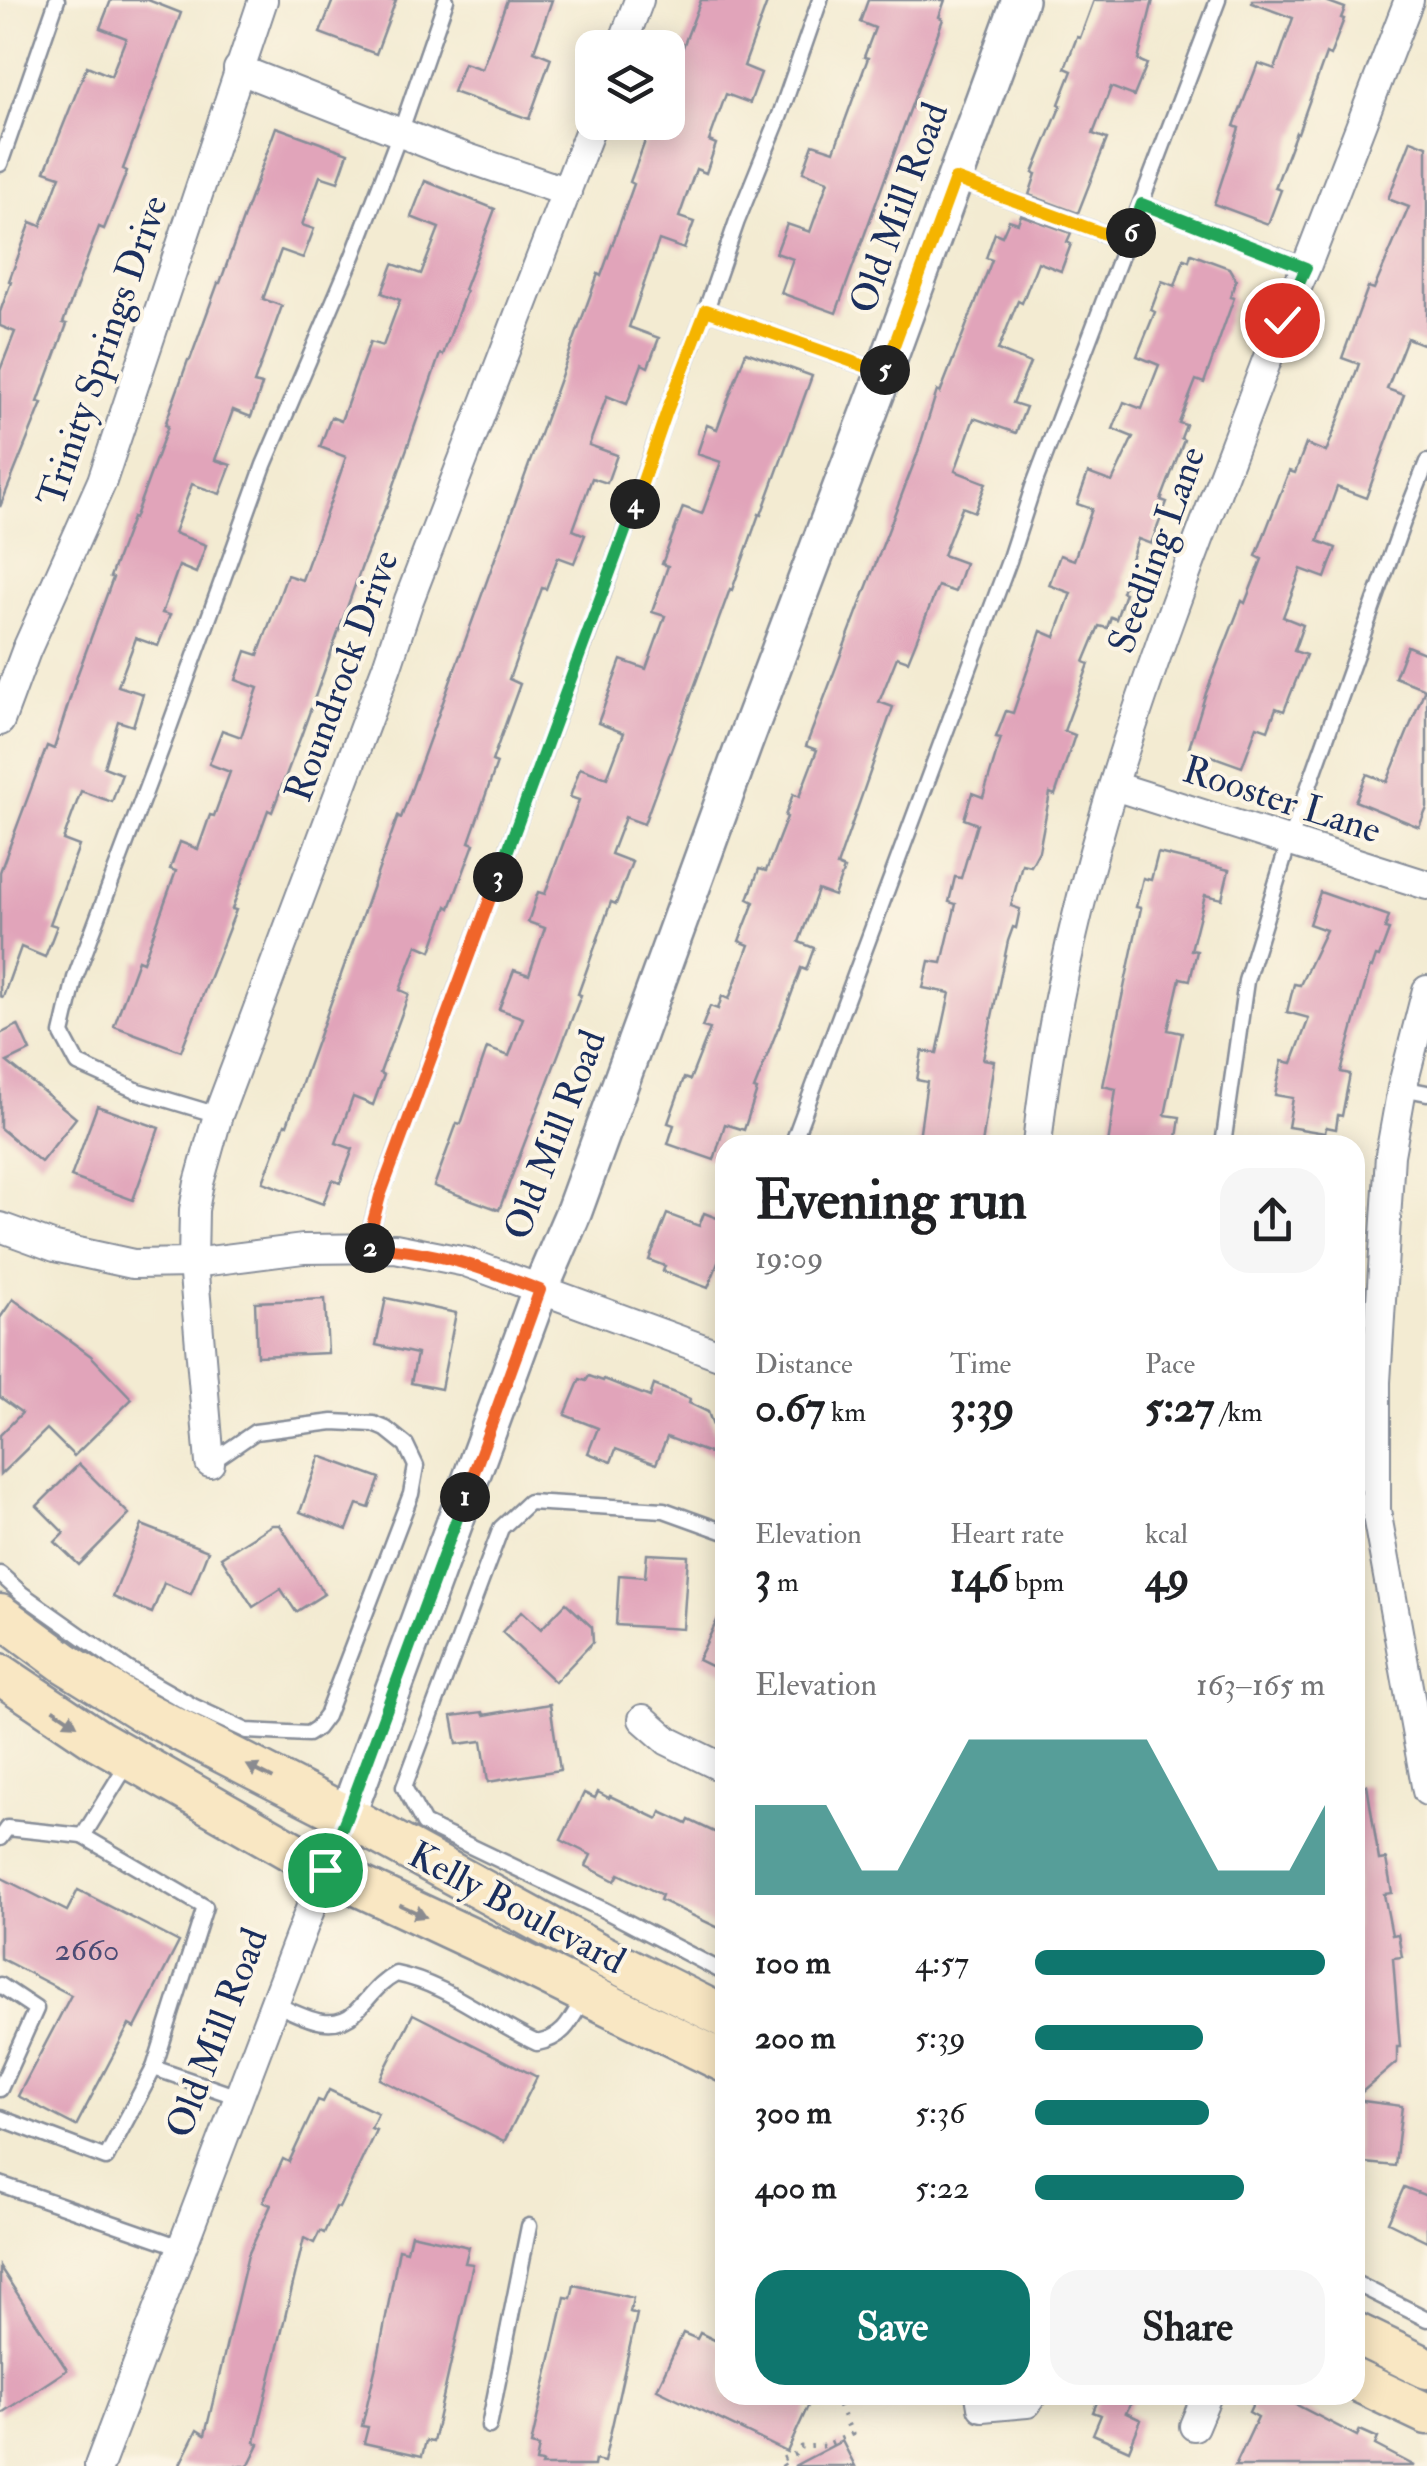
<!DOCTYPE html>
<meta charset="utf-8">
<style>
:root{--surface:#fff;--page:#f6f6f6;--text:#202124;--muted:#757577;--accent:#0f766e}
body{margin:0;font-family:"IM FELL Double Pica",serif;background:var(--page);color:var(--text);height:100vh;display:flex;flex-direction:column;font-size:38px;white-space:nowrap}
*{box-sizing:border-box;margin:0}
p{font-size:32px;color:var(--muted)}
.icon{flex:none;width:55px;height:55px;fill:none;stroke:currentColor;stroke-width:2;stroke-linecap:round;stroke-linejoin:round}
.map{position:relative;flex:1;overflow:hidden}
.details{position:absolute;left:715px;top:1135px;width:650px;height:1270px;display:flex;flex-direction:column;background:var(--surface);border-radius:30px;box-shadow:0 5px 25px #0003}
.details>*{flex:none}
.controls{position:absolute;left:575px;top:30px;display:grid;gap:20px}
.controls a{display:grid;place-items:center;width:110px;height:110px;border-radius:20px;background:var(--surface);box-shadow:0 5px 25px #0003;font-size:50px}
.pin{position:absolute;display:grid;place-items:center;width:85px;height:85px;color:#fff;margin:-42px;border:5px solid #fff;border-radius:50%;box-shadow:0 2px 10px #0007}
.km{position:absolute;width:50px;height:50px;margin:-25px;border-radius:50%;background:#222;color:#fff;font-size:28px;line-height:50px;text-align:center}
.round{display:grid;place-items:center;flex:none;width:105px;height:105px;border-radius:30px;background:var(--page)}
.headline{display:flex;align-items:center;justify-content:space-between;height:170px;padding:0 40px}
h1{font-size:55px;font-weight:800;line-height:75px}
.metrics{display:grid;grid-template-columns:repeat(3,1fr);gap:15px;height:170px;padding:10px 40px}
.metrics div{display:grid;align-content:center}
.metrics b{font-size:42px;font-weight:800}
.metrics small{font-size:28px;font-weight:400}
.metrics p{font-size:28px}
.chart{height:280px;padding:20px 40px}
.chart p{display:flex;justify-content:space-between}
.chart svg{width:100%;height:180px;margin-top:10px;fill:var(--accent);opacity:.7}
.cta{display:flex;gap:20px;margin-top:auto;padding:20px 40px}
.cta a{flex:1;height:115px;border-radius:30px;background:var(--accent);color:#fff;font-size:40px;font-weight:800;line-height:115px;text-align:center}
.cta a+a{background:var(--page);color:var(--text)}
ul{padding:0 40px;list-style:none;font-size:32px}
li{display:grid;grid-template-columns:160px 120px 1fr;align-items:center;height:75px}
li i{height:25px;border-radius:12px;background:var(--accent)}
.map>svg:first-child{display:block}
</style>
<div class="map">
<svg width="1427" height="2466" viewBox="0 0 1427 2466">
<rect width="100%" height="100%" fill="#fcf5e5"/>
<filter id="ink" filterUnits="userSpaceOnUse"><feTurbulence type="fractalNoise" baseFrequency=".01" numOctaves="2"/><feDisplacementMap in="SourceGraphic" scale="20" xChannelSelector="R" yChannelSelector="G"/><feConvolveMatrix kernelMatrix="1 2 1 2 8 2 1 2 1" color-interpolation-filters="sRGB"/></filter>
<filter id="wash" filterUnits="userSpaceOnUse"><feTurbulence type="fractalNoise" baseFrequency=".0048" numOctaves="4" result="noise"/><feDisplacementMap in="SourceGraphic" scale="40" xChannelSelector="R" yChannelSelector="G"/><feGaussianBlur stdDeviation="2.25" result="paint"/><feColorMatrix in="noise" values="0 0 0 0 0 0 0 0 0 0 0 0 0 0 0 0 0 1.4 0 .05"/><feComposite in="paint" operator="in"/></filter>
<g filter="url(#wash)">
<rect width="100%" height="100%" fill="#f3ebd2"/>
<g id="blocks">
<!-- building -->
<g fill="#e1a4ba">
<polygon points="111,0 148,0 181,13 123,169 127,171 104,229 99,227 63,323 67,324 38,402 42,403 0,507 0,370 15,332 0,326 0,312 11,282 9,281 31,222 41,226 60,176 45,171 87,66 111,76 126,38 100,28"/>
<polygon points="333,0 396,0 376,54 320,33"/>
<polygon points="507,0 552,0 534,51 551,58 529,119 453,92 464,63 482,69"/>
<polygon points="701,0 768,0 744,66 761,73 750,103 726,94 709,141 716,144 706,173 696,169 679,217 694,222 684,249 659,240 629,327 659,338 648,367 642,364 627,404 607,396 589,445 617,455 607,483 592,478 573,530 585,535 574,563 558,557 546,589 542,588 509,679 520,684 492,761 497,763 469,842 474,844 450,908 447,906 431,951 417,945 400,990 409,994 380,1073 384,1075 373,1105 353,1097 336,1143 353,1149 340,1183 332,1180 323,1204 263,1182 285,1124 287,1125 398,816 401,818 598,274 601,276 634,184 630,182 652,122 668,122 668,86"/>
<polygon points="868,0 945,0 939,17 943,19 836,313 781,293 793,259 776,253 787,224 810,232 828,181 803,172 813,144 834,151 868,58 864,57 875,28 860,22"/>
<polygon points="1094,0 1153,0 1138,60 1147,64 1134,96 1111,87 1093,134 1107,139 1078,213 1029,195 1036,174 1033,173 1061,105 1059,104 1072,71 1065,68 1077,37 1080,38"/>
<polygon points="1252,0 1323,0 1345,8 1341,18 1344,19 1330,56 1326,54 1298,133 1296,132 1275,188 1281,190 1268,224 1214,204 1239,128 1234,126 1258,63 1275,69 1293,18 1252,3"/>
<polygon points="276,127 348,153 338,182 320,176 302,225 314,229 303,258 281,250 263,299 282,306 254,383 262,385 251,417 233,410 215,460 231,465 220,494 192,484 174,533 206,545 196,573 179,566 162,613 170,615 158,646 136,638 118,686 143,694 133,726 118,721 104,767 122,774 112,802 81,791 63,840 79,846 50,924 57,926 45,957 21,947 3,997 0,996 0,872 47,746 54,749 78,673 113,578 110,577 132,518 134,519 168,426 165,425 188,360 190,360 218,283 220,283"/>
<polygon points="1411,140 1427,146 1427,346 1407,338 1387,389 1404,395 1366,498 1337,487 1318,541 1336,548 1325,578 1301,569 1283,617 1303,625 1294,651 1306,655 1284,711 1276,708 1268,730 1257,726 1242,767 1189,748 1206,693 1242,601 1245,603 1262,559 1256,556 1289,471 1295,473 1306,444 1326,452 1345,403 1359,364 1342,358 1368,287 1374,289 1409,207 1388,199"/>
<polygon points="425,181 495,209 464,290 466,291 443,355 440,354 386,508 385,508 363,563 301,736 272,812 268,810 232,909 236,910 181,1051 114,1026 138,960 143,962 176,871 170,869 180,842 198,849 210,815 214,816 230,772 209,764 222,730 241,737 258,688 236,680 246,651 258,655 287,575 302,580 335,489 346,457 320,447 331,417 341,421 370,342 383,346 400,300 382,293 393,264 421,274 439,228 411,217"/>
<polygon points="1021,215 1071,233 1067,242 1071,244 1061,271 1038,262 1022,303 1018,301 998,350 1030,363 1013,403 1026,407 1016,433 974,418 955,471 986,483 975,512 962,507 943,555 965,563 955,592 938,586 908,661 897,657 879,702 893,707 837,866 844,869 834,896 818,890 799,942 814,948 806,970 801,968 779,1028 778,1028 754,1089 757,1090 744,1130 725,1124 714,1160 668,1144 674,1125 668,1123 684,1078 690,1080 710,1029 702,1027 710,1006 718,1009 722,996 729,999 749,945 739,941 754,902 748,899 759,869 766,871 787,817 785,816 793,794 799,797 817,750 806,746 917,455 937,391 940,393 992,260 986,258 995,233 1002,236 1009,220 1018,223"/>
<polygon points="1191,254 1229,268 1236,280 1230,297 1234,298 1204,383 1196,380 1179,423 1186,425 1181,438 1184,440 1161,500 1167,502 1151,544 1138,539 1124,579 1126,580 1122,592 1125,593 1116,619 1111,617 1107,628 1099,626 1084,662 1089,664 1064,731 1075,735 1055,795 1050,793 1039,851 1031,866 1022,864 1011,906 1020,909 1016,928 1013,927 1008,941 983,1059 994,1061 982,1145 918,1145 927,1082 917,1080 922,1051 937,1053 950,993 923,988 929,961 942,963 956,904 949,902 955,877 961,878 977,824 964,819 972,793 983,797 1001,738 996,737 1006,711 1013,713 1041,631 1055,637 1071,593 1049,585 1060,555 1074,560 1092,509 1077,504 1088,473 1112,482 1133,437 1113,429 1124,402 1142,409 1159,365 1137,356 1155,312 1151,310 1162,281 1175,286 1184,259 1189,261"/>
<polygon points="746,352 812,376 761,515 759,514 732,590 730,589 644,824 625,817 611,854 632,862 616,904 611,902 578,994 581,995 499,1210 434,1186 457,1123 461,1124 487,1048 509,1056 523,1018 499,1009 514,970 529,975 545,928 528,922 538,892 545,894 579,800 570,797 580,768 607,778 624,733 598,723 621,660 646,669 665,616 652,612 668,566 662,564 683,507 702,514 721,462 697,454 707,425 717,429"/>
<polygon points="1407,646 1427,654 1427,808 1419,827 1355,801 1367,774 1387,782 1425,689 1395,677"/>
<polygon points="1158,853 1229,870 1222,899 1205,895 1191,950 1197,951 1190,980 1180,978 1168,1030 1182,1033 1165,1115 1180,1117 1176,1145 1108,1145 1116,1089 1103,1086 1141,908 1136,907 1143,878 1151,880"/>
<polygon points="1320,892 1389,916 1385,929 1389,930 1379,957 1376,956 1372,968 1370,967 1341,1072 1350,1074 1342,1116 1338,1115 1336,1129 1326,1127 1325,1133 1288,1127 1293,1098 1275,1095 1282,1061 1292,1063 1309,1018 1287,1012 1294,984 1300,985 1326,930 1309,924"/>
<polygon points="18,1025 30,1051 7,1062 76,1118 41,1162 0,1128 0,1034"/>
<polygon points="97,1106 159,1128 133,1200 71,1177"/>
<polygon points="704,1213 725,1221 725,1245 708,1288 663,1271 665,1266 649,1260 667,1214 699,1226"/>
<polygon points="386,1298 456,1313 441,1389 411,1383 417,1354 376,1345"/>
<polygon points="13,1299 91,1356 132,1399 74,1456 47,1429 0,1475 0,1435 22,1413 0,1397 0,1318"/>
<polygon points="325,1299 328,1353 257,1356 255,1302"/>
<polygon points="589,1376 603,1381 604,1379 650,1397 654,1385 690,1399 689,1403 708,1412 725,1459 667,1437 656,1464 616,1449 611,1462 588,1453 598,1428 565,1415 580,1379 586,1381"/>
<polygon points="320,1456 380,1478 369,1508 357,1504 347,1530 300,1512"/>
<polygon points="79,1464 129,1514 79,1565 55,1542 64,1533 37,1506"/>
<polygon points="142,1525 208,1551 191,1594 164,1583 152,1613 113,1597"/>
<polygon points="272,1525 280,1525 324,1594 296,1612 281,1589 253,1607 221,1557"/>
<polygon points="647,1554 688,1556 683,1629 616,1625 619,1575 645,1577"/>
<polygon points="566,1603 592,1627 593,1642 555,1682 502,1632 522,1611 541,1629"/>
<polygon points="725,1604 725,1673 698,1660"/>
<polygon points="550,1704 560,1770 488,1782 482,1741 457,1744 452,1716 483,1712 484,1715"/>
<polygon points="1367,1785 1379,1860 1386,1859 1392,1893 1384,1894 1392,1935 1398,1934 1402,1957 1393,1958 1400,2047 1397,2047 1397,2062 1355,2098 1355,1786"/>
<polygon points="598,1792 609,1798 610,1796 658,1819 661,1812 687,1824 689,1820 725,1837 725,1931 660,1900 662,1895 619,1874 615,1881 586,1866 591,1855 561,1840 584,1793 595,1798"/>
<polygon points="0,1877 67,1911 78,1890 179,1942 135,2028 129,2025 76,2126 18,2096 71,1995 0,1958"/>
<polygon points="413,2014 537,2077 504,2142 380,2079"/>
<polygon points="329,2090 378,2113 371,2128 376,2130 339,2208 336,2207 324,2233 320,2231 314,2243 304,2238 255,2442 259,2444 248,2466 179,2466 197,2430 205,2435 248,2255 271,2205 263,2202 283,2159 289,2162 318,2100 323,2102"/>
<polygon points="1355,2100 1402,2106 1395,2166 1355,2162"/>
<polygon points="1404,2187 1427,2196 1427,2241 1388,2222"/>
<polygon points="411,2234 469,2247 465,2263 473,2264 433,2442 426,2441 422,2456 364,2443 368,2427 362,2426 379,2353 399,2249 407,2251"/>
<polygon points="0,2267 67,2370 0,2414"/>
<polygon points="574,2285 633,2298 630,2312 637,2314 604,2462 595,2460 594,2466 541,2466 542,2463 536,2462 539,2447 531,2445 565,2297 571,2298"/>
<polygon points="683,2333 697,2339 700,2333 725,2345 725,2395 813,2395 787,2452 657,2389"/>
<polygon points="1100,2395 1135,2395 1126,2413 1141,2420 1129,2450 1093,2434 1101,2415 1093,2412"/>
<polygon points="1257,2395 1297,2395 1293,2403 1357,2436 1360,2430 1378,2438 1375,2445 1415,2466 1235,2466 1258,2417 1249,2412"/>
<polygon points="842,2441 855,2466 794,2466"/>
</g>
</g>
</g>
<g filter="url(#ink)">
<use href="#blocks" fill-opacity="0" stroke="#878d98" stroke-width="2.5"/>
<g fill="none" stroke-linecap="round" stroke-linejoin="round">
<defs>
<g id="service">
<polyline points="0,164 57,0"/>
<polyline points="955,179 1127,242"/>
<polyline points="1142,204 1306,267"/>
<polyline points="706,310 884,373"/>
<polyline points="1402,1088 1427,1093"/>
<polyline points="218,1115 138,1091 78,1064 62,1034 75,978 165,739 264,465 353,256 400,133 446,0"/>
<polyline points="792,1145 1009,561 1033,487 1218,0"/>
<polyline points="1223,1145 1246,981 1289,842 1403,522 1427,462"/>
<polyline points="366,1248 380,1195 603,593 667,411 706,310 737,221 780,115 820,0"/>
<polyline points="725,1532 664,1510 529,1502 501,1528 404,1787 424,1824 602,1909 725,1973"/>
<polyline points="0,1574 22,1594 128,1669 193,1706 247,1731 308,1734 317,1728 326,1716 411,1494 416,1466 406,1445 386,1429 374,1424 333,1422 255,1432 210,1463"/>
<polyline points="128,1763 83,1836 205,1907 154,2068 238,2097"/>
<polyline points="0,1838 7,1828 83,1836"/>
<polyline points="0,1985 36,2009 0,2089"/>
<path d="M273 2003C299 2014 331 2035 355 2012 371 1997 376 1985 396 1974 447 1984 490 2022 537 2043 565 2038 571 2020 584 1997"/>
<polyline points="0,2118 106,2158 154,2068"/>
<polyline points="0,2184 181,2247"/>
<polyline points="1355,2283 1427,2319"/>
<polyline points="489,2426 529,2226"/>
</g>
<g id="minor">
<polyline points="621,48 639,0"/>
<polyline points="238,69 444,150 567,192"/>
<polyline points="0,721 26,651 102,481 263,0"/>
<polyline points="1114,786 1427,885"/>
<polyline points="1427,990 1402,1088 1390,1155 1376,1382 1376,1510 1427,1791"/>
<path d="M1037 1145C1065 857 1182 589 1282 320L1306 267 1409 0"/>
<polyline points="0,1227 55,1247 133,1264 193,1263 303,1249 395,1248 466,1262 725,1357"/>
<polyline points="210,1463 193,1263 194,1210 199,1183 218,1115 387,666 409,600 593,122"/>
<polyline points="643,1719 668,1741 725,1769"/>
<polyline points="980,2395 982,2407 1027,2403 1032,2395"/>
<polyline points="1194,2426 1207,2395"/>
<polyline points="99,2466 325,1870"/>
</g>
<polyline id="tertiary" points="325,1870 347,1816 540,1290 574,1211 744,744 878,389 1020,0"/>
<g id="secondary">
<polyline points="0,1615 65,1663 142,1711 347,1816 597,1953 725,2017"/>
<polyline points="0,1674 98,1740 325,1870 509,1956 725,2062"/>
<polyline points="1355,2333 1427,2368"/>
<polyline points="1355,2380 1427,2414"/>
</g>
</defs>
<!-- service casing -->
<use href="#service" stroke="#878d98" stroke-width="19"/>
<!-- minor casing -->
<use href="#minor" stroke="#878d98" stroke-width="32"/>
<!-- tertiary casing -->
<use href="#tertiary" stroke="#878d98" stroke-width="40"/>
<!-- secondary casing -->
<use href="#secondary" stroke="#878d98" stroke-width="45"/>
<!-- path -->
<polyline stroke="#878d98" stroke-width="5" stroke-dasharray="2.5 8" stroke-linecap="butt" points="784,2466 780,2460 795,2454 801,2447 824,2446 852,2434 839,2405 858,2395"/>
<!-- service -->
<use href="#service" stroke="#fff" stroke-width="14"/>
<!-- minor -->
<use href="#minor" stroke="#fff" stroke-width="28"/>
<!-- tertiary -->
<use href="#tertiary" stroke="#fff" stroke-width="35"/>
<!-- secondary -->
<use href="#secondary" stroke="#f9e7c3" stroke-width="40"/>
</g>
<!-- one-way arrows -->
<defs><path id="oneway-solid" d="M-6-.8H1V-3.2L6.5 0L1 3.2V.8H-6Z" transform="scale(2.5)"/></defs>
<g fill="#8a8b90">
<use href="#oneway-solid" transform="translate(65 1717) rotate(34)"/>
<use href="#oneway-solid" transform="translate(260 1772) rotate(-153)"/>
<use href="#oneway-solid" transform="translate(413 1911) rotate(25)"/>
</g>
</g>
<g fill="none" stroke-linecap="round" stroke-linejoin="round" filter="url(#ink)">
<defs>
<polyline id="split-1" points="325,1870 347,1816 465,1497"/>
<path id="split-2" d="M370 1248C430 1248 485 1269 540 1290L465 1497"/>
<polyline id="split-3" points="370,1248 366,1248 380,1196 498,877"/>
<polyline id="split-4" points="498,877 635,504"/>
<polyline id="split-5" points="635,504 667,411 706,310 884,373 885,370"/>
<polyline id="split-6" points="885,370 955,179 1127,242 1131,233"/>
<polyline id="split-7" points="1131,233 1142,204 1306,268 1282,320"/>
</defs>
<!-- split-1 casing -->
<use href="#split-1" stroke="#fff" stroke-width="20"/>
<!-- split-2 casing -->
<use href="#split-2" stroke="#fff" stroke-width="20"/>
<!-- split-3 casing -->
<use href="#split-3" stroke="#fff" stroke-width="20"/>
<!-- split-4 casing -->
<use href="#split-4" stroke="#fff" stroke-width="20"/>
<!-- split-5 casing -->
<use href="#split-5" stroke="#fff" stroke-width="20"/>
<!-- split-6 casing -->
<use href="#split-6" stroke="#fff" stroke-width="20"/>
<!-- split-7 casing -->
<use href="#split-7" stroke="#fff" stroke-width="20"/>
<!-- split-1 -->
<use href="#split-1" stroke="#22a559" stroke-width="12"/>
<!-- split-2 -->
<use href="#split-2" stroke="#f0652b" stroke-width="12"/>
<!-- split-3 -->
<use href="#split-3" stroke="#f0652b" stroke-width="12"/>
<!-- split-4 -->
<use href="#split-4" stroke="#22a559" stroke-width="12"/>
<!-- split-5 -->
<use href="#split-5" stroke="#f5b400" stroke-width="12"/>
<!-- split-6 -->
<use href="#split-6" stroke="#f5b400" stroke-width="12"/>
<!-- split-7 -->
<use href="#split-7" stroke="#22a559" stroke-width="12"/>
</g>
<g text-anchor="middle" dominant-baseline="central" stroke-width="8" stroke-linejoin="round" paint-order="stroke">
<!-- number labels -->
<g font-size="32" fill="#4c4c75">
<text x="87" y="1950">2660</text>
</g>
<!-- street labels -->
<g font-size="38" fill="#1b2f5e" stroke="#fcf5e5">
<text transform="translate(899 208) rotate(-70)">Old Mill Road</text>
<text transform="translate(103 351) rotate(-71)">Trinity Springs Drive</text>
<text transform="translate(1157 550) rotate(-70)">Seedling Lane</text>
<text transform="translate(342 676) rotate(-70)">Roundrock Drive</text>
<text transform="translate(1282 800) rotate(18)">Rooster Lane</text>
<text transform="translate(555 1135) rotate(-69)">Old Mill Road</text>
<text transform="translate(517 1908) rotate(28)">Kelly Boulevard</text>
<text transform="translate(217 2033) rotate(-69)">Old Mill Road</text>
</g>
</g>
</svg>
<div class="controls">
<a><svg class="icon" aria-label="layers" viewBox="0 0 24 24"><path d="M12 4l9 5-9 5-9-5zM3 14l9 5 9-5"/></svg></a>
</div>
<div class="pin" style="left:325px;top:1870px;background:#1e9e55"><svg class="icon" aria-label="arrive" viewBox="0 0 24 24"><path d="M6 21V4h12l-3 4 3 4H6"/></svg></div>
<div class="pin" style="left:1282px;top:320px;background:#d93025"><svg class="icon" aria-label="check" viewBox="0 0 24 24"><path d="M5 12l5 5 9-10"/></svg></div>
<b class="km" style="left:465px;top:1497px">1</b>
<b class="km" style="left:370px;top:1248px">2</b>
<b class="km" style="left:498px;top:877px">3</b>
<b class="km" style="left:635px;top:504px">4</b>
<b class="km" style="left:885px;top:370px">5</b>
<b class="km" style="left:1131px;top:233px">6</b>
<section class="details">
<div class="headline"><div><h1>Evening run</h1><p>19:09</p></div><a class="round"><svg class="icon" aria-label="share" viewBox="0 0 24 24"><path d="M12 15V3M7 8l5-5 5 5M5 13v7h14v-7"/></svg></a></div>
<div class="metrics">
<div><p>Distance</p><b>0.67<small> km</small></b></div>
<div><p>Time</p><b>3:39</b></div>
<div><p>Pace</p><b>5:27<small> /km</small></b></div>
</div>
<div class="metrics">
<div><p>Elevation</p><b>3<small> m</small></b></div>
<div><p>Heart rate</p><b>146<small> bpm</small></b></div>
<div><p>kcal</p><b>49</b></div>
</div>
<div class="chart"><p><span>Elevation</span>163–165 m</p>
<svg viewBox="0 0 160 44" preserveAspectRatio="none"><path d="M0 44V22L10 22L20 22L30 38L40 38L50 22L60 6L70 6L80 6L90 6L100 6L110 6L120 22L130 38L140 38L150 38L160 22V44z"/></svg>
</div>
<ul>
<li><b>100 m</b>4:57<i style="width:100%"></i></li>
<li><b>200 m</b>5:39<i style="width:58%"></i></li>
<li><b>300 m</b>5:36<i style="width:60%"></i></li>
<li><b>400 m</b>5:22<i style="width:72%"></i></li>
</ul>
<div class="cta"><a>Save</a><a>Share</a></div>
</section>
</div>
